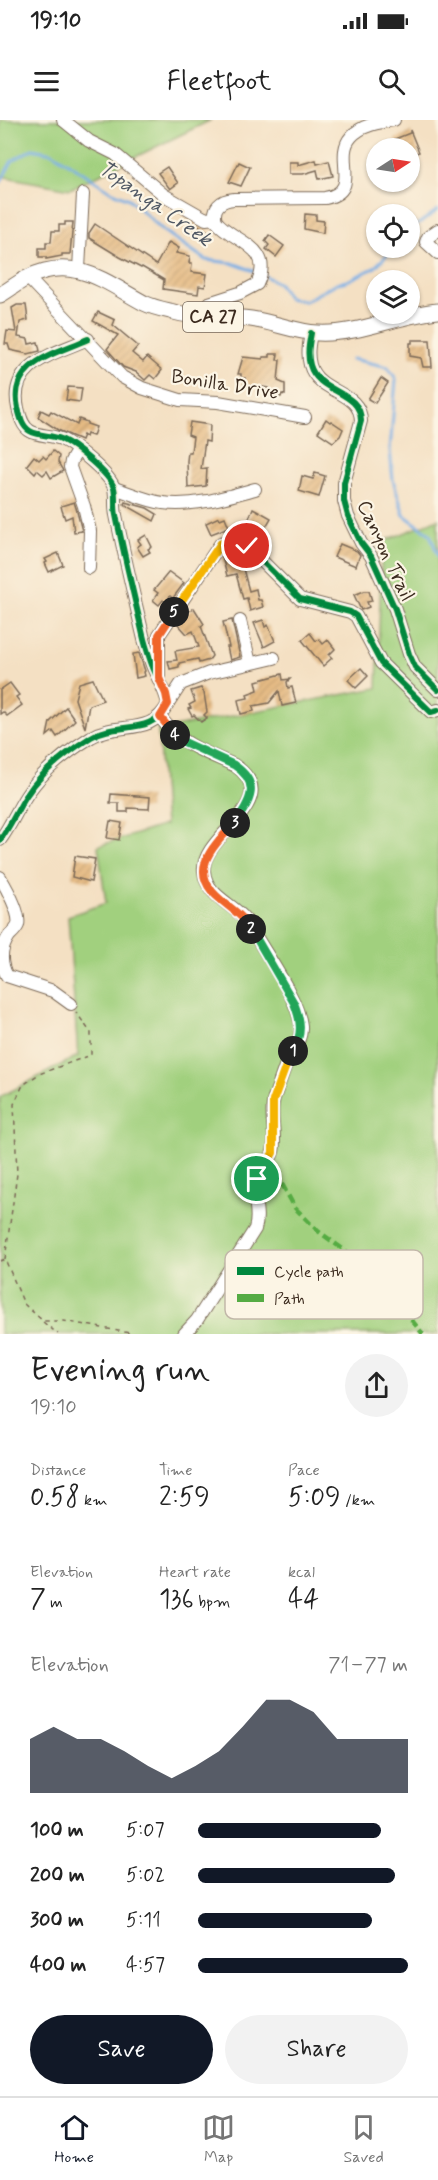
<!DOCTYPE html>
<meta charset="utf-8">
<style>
:root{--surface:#fff;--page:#f2f2f2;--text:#222;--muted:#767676;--line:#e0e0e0;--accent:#111827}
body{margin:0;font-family:Mynerve,sans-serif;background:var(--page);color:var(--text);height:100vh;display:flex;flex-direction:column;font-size:22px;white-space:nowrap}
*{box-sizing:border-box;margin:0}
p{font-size:20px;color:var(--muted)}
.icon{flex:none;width:33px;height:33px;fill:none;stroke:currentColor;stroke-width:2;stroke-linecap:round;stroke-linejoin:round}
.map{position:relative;height:1214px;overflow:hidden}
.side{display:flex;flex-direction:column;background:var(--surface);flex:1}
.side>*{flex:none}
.needle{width:39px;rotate:78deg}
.buttons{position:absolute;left:366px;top:18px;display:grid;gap:12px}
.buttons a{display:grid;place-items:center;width:54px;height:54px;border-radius:50%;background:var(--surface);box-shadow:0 2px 4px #0004;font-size:30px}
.pin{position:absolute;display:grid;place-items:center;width:51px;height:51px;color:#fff;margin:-26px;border:3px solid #fff;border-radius:50%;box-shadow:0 2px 6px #0007}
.km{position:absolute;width:30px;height:30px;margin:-15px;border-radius:50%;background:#222;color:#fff;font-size:16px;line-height:30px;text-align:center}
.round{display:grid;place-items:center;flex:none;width:63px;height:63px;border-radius:32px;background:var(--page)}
.headline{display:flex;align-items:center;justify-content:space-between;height:102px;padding:0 30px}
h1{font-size:33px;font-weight:600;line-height:45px}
.metrics{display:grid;grid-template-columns:repeat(3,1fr);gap:9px;height:102px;padding:6px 30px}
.metrics div{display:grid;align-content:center}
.metrics b{font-size:26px;font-weight:600}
.metrics small{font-size:16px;font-weight:400}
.metrics p{font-size:16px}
.chart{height:168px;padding:12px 30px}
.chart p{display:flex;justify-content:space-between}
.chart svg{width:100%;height:108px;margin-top:6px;fill:var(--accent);opacity:.7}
.action{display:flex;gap:12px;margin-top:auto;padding:12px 30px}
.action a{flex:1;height:69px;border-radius:36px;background:var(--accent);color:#fff;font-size:24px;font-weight:600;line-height:69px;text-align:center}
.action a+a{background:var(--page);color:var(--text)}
ul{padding:0 30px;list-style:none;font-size:20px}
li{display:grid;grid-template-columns:96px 72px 1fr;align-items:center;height:45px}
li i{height:15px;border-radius:8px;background:var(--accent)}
.status{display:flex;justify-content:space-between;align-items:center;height:42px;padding:0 30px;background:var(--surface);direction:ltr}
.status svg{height:16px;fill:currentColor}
header{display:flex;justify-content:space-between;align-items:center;height:78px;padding:0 30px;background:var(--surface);font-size:27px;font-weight:600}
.tab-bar{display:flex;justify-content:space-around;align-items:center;height:84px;border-top:2px solid var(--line);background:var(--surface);font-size:16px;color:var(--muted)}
.tab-bar a{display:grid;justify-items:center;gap:3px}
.tab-bar .active{color:var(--accent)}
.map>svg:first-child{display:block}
</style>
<div class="status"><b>19:10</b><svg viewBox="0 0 49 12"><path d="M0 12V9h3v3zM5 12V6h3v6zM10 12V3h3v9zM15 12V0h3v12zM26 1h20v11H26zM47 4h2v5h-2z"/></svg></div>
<header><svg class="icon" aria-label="menu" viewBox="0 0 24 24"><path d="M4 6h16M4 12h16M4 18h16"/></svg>Fleetfoot<svg class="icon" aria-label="search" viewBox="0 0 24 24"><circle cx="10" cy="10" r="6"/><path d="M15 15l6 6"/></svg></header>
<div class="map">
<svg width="438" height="1214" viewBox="0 0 438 1214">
<defs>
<pattern id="building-hatch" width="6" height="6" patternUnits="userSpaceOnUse" patternTransform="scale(1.5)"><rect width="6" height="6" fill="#e6bb84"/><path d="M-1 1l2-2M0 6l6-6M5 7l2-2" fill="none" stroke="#c6a172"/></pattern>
</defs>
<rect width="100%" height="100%" fill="#fcf5e5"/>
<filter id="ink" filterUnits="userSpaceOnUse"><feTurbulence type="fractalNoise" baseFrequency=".0167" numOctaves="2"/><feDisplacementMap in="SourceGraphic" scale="12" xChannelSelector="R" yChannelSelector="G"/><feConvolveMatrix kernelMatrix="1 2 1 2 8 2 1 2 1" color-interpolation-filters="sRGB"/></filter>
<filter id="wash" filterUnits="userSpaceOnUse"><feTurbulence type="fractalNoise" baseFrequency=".008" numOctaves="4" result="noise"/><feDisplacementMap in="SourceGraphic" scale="24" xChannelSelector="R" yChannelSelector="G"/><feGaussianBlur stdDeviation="1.35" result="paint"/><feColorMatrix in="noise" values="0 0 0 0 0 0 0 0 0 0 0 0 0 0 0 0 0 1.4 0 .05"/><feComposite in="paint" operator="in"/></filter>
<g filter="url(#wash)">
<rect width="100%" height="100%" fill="#f4e0c3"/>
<!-- green -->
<g fill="#a1d07e" stroke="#6e7d4e" stroke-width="1.5">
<polygon points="0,0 211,0 70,69 0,56"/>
<polygon points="438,399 438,1214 0,1214 0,977 78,936 68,796 106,783 98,726 165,705 158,610 377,568 382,422"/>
</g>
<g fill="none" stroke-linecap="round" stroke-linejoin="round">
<!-- stream -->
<g stroke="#76ade5" stroke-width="3">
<polyline points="0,63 12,41 32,29 53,33 109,70 129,79 164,111 206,140 232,143 257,152"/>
<polyline points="410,110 438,90"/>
<polyline points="263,155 278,163 289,178 305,181 337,163 347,161 374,148 394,128"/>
<polyline points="352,239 388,247 396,259 390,330 393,360 404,395 430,414 438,436"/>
</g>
</g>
<g id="blocks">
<!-- building -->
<g fill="url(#building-hatch)">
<polygon points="410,10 419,32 410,35 410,28 398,28 395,19 410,13"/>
<polygon points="316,40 317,44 329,41 333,56 319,59 317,50 303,54 289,54 289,42 298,42 298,45"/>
<polygon points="239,42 250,47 241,66 229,62"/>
<polygon points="167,47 178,63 170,69 158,53"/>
<polygon points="305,94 316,95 316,100 324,101 323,113 304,109"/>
<polygon points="191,101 209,112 203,120 184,111"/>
<polygon points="65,102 73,102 70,134 62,134 62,136 46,139 46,137 39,137 39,128 46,128 46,122 51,122 52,111 59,111 59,105 65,105"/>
<polygon points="95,104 156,145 169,122 179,128 176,133 190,136 189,143 192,143 191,152 207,154 205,167 199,166 198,174 163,169 164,160 142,147 141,148 120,137 89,118 89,113"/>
<polygon points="269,115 284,126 276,137 266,129 269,125 265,121"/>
<polygon points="17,185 26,185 28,200 20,202 18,217 28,219 29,224 38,222 40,231 28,234 10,230 8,224 5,224 7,211 16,212 12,188"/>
<polygon points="98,192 115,200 113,205 138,226 132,233 143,242 147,237 162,250 155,259 150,255 145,260 136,252 123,247 107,229 118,215 93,201"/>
<polygon points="412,220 430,220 432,247 423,247 421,238 410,236 410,223 412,223"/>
<polygon points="270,234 278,234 277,240 280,240 278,261 285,264 285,275 282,274 281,277 269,276 269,268 244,265 245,258 241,258 241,254 238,254 243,237 263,239 263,237 270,237"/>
<polygon points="381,258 388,263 375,283 368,279"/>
<polygon points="68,267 82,268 80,282 66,280"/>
<polygon points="41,290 49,294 51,291 77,305 79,299 87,302 87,304 96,307 93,316 87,314 86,317 83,315 81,320 58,310 38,297"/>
<polygon points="326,299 330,302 331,301 343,309 340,316 333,322 318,312"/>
<polygon points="190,302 210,305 209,322 205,321 201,349 207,348 206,366 188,368 187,341 188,332 191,332 193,317 188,315"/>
<polygon points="53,331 59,336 58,342 63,351 51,358 47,351 43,355 37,350 35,353 27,345 34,336 39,340 43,336 46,339"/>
<polygon points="315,353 325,356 319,377 299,371 302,356 313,359"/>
<polygon points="74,382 76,388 82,411 74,412 72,396 65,399 62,390 61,386"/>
<polygon points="125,382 147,388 157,394 154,401 124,384"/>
<polygon points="253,388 271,398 264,410 247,403"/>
<polygon points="219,397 220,399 225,397 229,407 211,414 206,403"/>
<polygon points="146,415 152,427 148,429 150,432 143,436 137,427 141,424 138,420"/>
<polygon points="340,424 357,431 360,435 356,446 334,437"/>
<polygon points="238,430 249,471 256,469 258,480 261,480 263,487 250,491 247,478 243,479 236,454 227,456 222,436 223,434"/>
<polygon points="58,433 63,445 49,452 45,443 47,442 45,439"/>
<polygon points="169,452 184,463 173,478 170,476 165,482 163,480 159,485 153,480 158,473 154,470"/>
<polygon points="364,471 369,471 372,481 367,482 369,487 361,490 354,475"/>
<polygon points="194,488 204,504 201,506 212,536 209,540 199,543 198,539 179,543 179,547 170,549 168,541 177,540 175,531 199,527 193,511 187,514 177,503 182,496"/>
<polygon points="232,500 240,537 230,540 227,527 229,527 223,502"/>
<polygon points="263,500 265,507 268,505 275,521 264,527 254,503"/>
<polygon points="310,513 316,521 319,519 323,524 328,520 335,529 329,535 332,538 323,546 302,520"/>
<polygon points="139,533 145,551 144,552 145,556 136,558 133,534"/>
<polygon points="361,548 368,556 356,568 348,560"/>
<polygon points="282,554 283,560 290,559 287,562 288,568 292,567 296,583 282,586 279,571 269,583 253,586 254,591 241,594 238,580 248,578 247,574 258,570 256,561"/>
<polygon points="93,559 103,580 89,585 85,608 75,579 79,563"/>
<polygon points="10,563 19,575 16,577 22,585 7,596 3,592 0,594 0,570"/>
<polygon points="201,568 204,573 207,592 204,595 207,598 201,602 194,595 192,596 188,589 191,588 189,585 195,582 191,571"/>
<polygon points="66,587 75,600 57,617 53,611 47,616 50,602"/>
<polygon points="111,674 150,677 149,689 128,688 128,692 119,692 119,683 110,683"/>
<polygon points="110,701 122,703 119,720 107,718"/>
<polygon points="75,736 95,739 91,762 72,757"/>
</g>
</g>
</g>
<g filter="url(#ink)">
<use href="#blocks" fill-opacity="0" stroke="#7c6a58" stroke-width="1.5"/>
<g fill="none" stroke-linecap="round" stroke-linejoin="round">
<defs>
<g id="minor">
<polyline points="63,0 89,21 115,34 164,75 206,99 215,98"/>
<polyline points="438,110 428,117 426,122 438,133"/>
<polyline points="79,149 83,74"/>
<polyline points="27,157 122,257 142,268 180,280 218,282 305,297"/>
<path d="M206 197 209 183 240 173 257 164C276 126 232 122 216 101 212 88 220 80 234 79L325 78C363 71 333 37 351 17 361 5 380 2 394 0"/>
<path d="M311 213C309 224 307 234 310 245 318 274 361 270 361 301L344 363V381L348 396 361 423 371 436 395 489 409 534 415 547 438 570"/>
<polyline points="77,331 71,341 70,347 84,386 90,411 89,448"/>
<path d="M114 368C130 373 147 381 163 383 194 387 226 377 255 369"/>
<polyline points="240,501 250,543"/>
<polyline points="159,557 159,515 221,423 238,420 247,426 300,479 350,492 356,496 381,543 431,592 438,590"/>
<polyline points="168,584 181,564 209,553 274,538"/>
<path d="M160 597C180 624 204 632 234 645 288 681 200 715 204 751 206 775 230 782 244 798 248 802 251 808 254 813 268 837 298 879 301 906 302 920 292 932 286 944 282 955 278 967 274 978 269 996 277 1015 273 1032 270 1044 257 1052 255 1064 253 1080 260 1094 255 1109L197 1200 184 1214"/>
<path d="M0 720C10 707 17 690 26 676 41 652 67 632 91 617 118 601 152 617 168 584 165 568 156 557 151 542 148 533 145 524 143 515 134 476 124 435 116 395 114 386 116 376 114 368 110 354 74 325 61 319 51 315 38 316 30 311 22 306 20 296 18 288 8 243 55 234 88 219"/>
<path d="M0 757C6 767 21 794 18 805 16 810 12 813 9 816 0 829 0 843 7 856L53 871 71 884"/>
</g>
<path id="major" d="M0 175C9 170 17 163 27 158 73 134 105 162 144 183 152 187 161 189 170 191 196 199 224 195 251 199 274 202 295 212 318 213 358 215 398 195 438 191"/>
</defs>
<!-- minor casing -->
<use href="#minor" stroke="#7c6a58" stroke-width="14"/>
<!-- major casing -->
<use href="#major" stroke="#7c6a58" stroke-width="17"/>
<!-- path -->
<g stroke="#7c6a58" stroke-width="1.5" stroke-dasharray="4.5 4.5" stroke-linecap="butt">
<polyline points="5,1139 17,1054 14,984 23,965 39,954 91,935 91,913 76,892"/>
<polyline points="0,1141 5,1139 24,1184 43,1201 64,1201 135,1214"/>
<polyline points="43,1202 58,1214"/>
</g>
<!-- minor -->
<use href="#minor" stroke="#fff" stroke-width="12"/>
<!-- major -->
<use href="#major" stroke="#fff" stroke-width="15"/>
<!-- quiet -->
<polyline stroke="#55ab43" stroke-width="4.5" stroke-dasharray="9 4.5" stroke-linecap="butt" points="269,1040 295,1088 318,1111 344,1130 390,1174 423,1214"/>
<defs>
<g id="cycleway">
<path d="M311 213C309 224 307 234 310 245 318 274 361 270 361 301L344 363V381L348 396 361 423 371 436 395 489 409 534 415 547 438 570"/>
<polyline points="159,552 159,515 221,423 238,420 247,426 300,479 350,492 356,496 381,543 431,592 438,590"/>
<path d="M0 720C10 707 17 690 26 676 41 652 67 632 91 617 118 601 152 617 168 584 165 568 156 557 151 542 148 533 145 524 143 515 134 476 124 435 116 395 114 386 116 376 114 368 110 354 74 325 61 319 51 315 38 316 30 311 22 306 20 296 18 288 8 243 55 234 88 219"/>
</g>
</defs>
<!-- cycleway casing -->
<use href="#cycleway" stroke="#fcf5e5" stroke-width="10"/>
<!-- cycleway -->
<use href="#cycleway" stroke="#00873e" stroke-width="6"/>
</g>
</g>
<g fill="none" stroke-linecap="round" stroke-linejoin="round" filter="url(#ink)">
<defs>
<polyline id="split-1" points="257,1059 273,1033 273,981 287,943 293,931"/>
<path id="split-2" d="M251 809 294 883C301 901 303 914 293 931"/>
<path id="split-3" d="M235 703C212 727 186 752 221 780 233 790 243 796 251 809"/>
<path id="split-4" d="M175 615 184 622 234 645C262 664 250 681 235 703"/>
<polyline id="split-5" points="174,492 159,515 159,558 166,574 168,584 160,597 175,615"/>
<polyline id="split-6" points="174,492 221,423 238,420 247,426"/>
</defs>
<!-- split-1 casing -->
<use href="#split-1" stroke="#fff" stroke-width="12"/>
<!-- split-2 casing -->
<use href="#split-2" stroke="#fff" stroke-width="12"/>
<!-- split-3 casing -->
<use href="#split-3" stroke="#fff" stroke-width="12"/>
<!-- split-4 casing -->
<use href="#split-4" stroke="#fff" stroke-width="12"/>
<!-- split-5 casing -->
<use href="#split-5" stroke="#fff" stroke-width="12"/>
<!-- split-6 casing -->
<use href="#split-6" stroke="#fff" stroke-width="12"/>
<!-- split-1 -->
<use href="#split-1" stroke="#f5b400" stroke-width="8"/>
<!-- split-2 -->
<use href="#split-2" stroke="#22a559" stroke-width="8"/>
<!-- split-3 -->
<use href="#split-3" stroke="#f0652b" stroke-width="8"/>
<!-- split-4 -->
<use href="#split-4" stroke="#22a559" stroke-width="8"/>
<!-- split-5 -->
<use href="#split-5" stroke="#f0652b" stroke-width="8"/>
<!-- split-6 -->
<use href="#split-6" stroke="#f5b400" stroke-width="8"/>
</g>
<g text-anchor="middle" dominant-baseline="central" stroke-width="4.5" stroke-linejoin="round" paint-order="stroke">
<!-- shield labels -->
<rect fill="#fcf5e5" stroke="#75675a" stroke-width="1.5" x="183" y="182" width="60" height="30" rx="4.5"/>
<g font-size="18" font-weight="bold" fill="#3b2a1e">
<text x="213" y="197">CA 27</text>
</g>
<!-- street labels -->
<g font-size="20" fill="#3b2a1e" stroke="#fcf5e5">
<text transform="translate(225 265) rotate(9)">Bonilla Drive</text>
<text transform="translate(385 431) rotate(65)">Canyon Trail</text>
</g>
<!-- water labels -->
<g font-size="21" font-style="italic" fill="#505864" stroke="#fcf5e5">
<text transform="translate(155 84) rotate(35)">Topanga Creek</text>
</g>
</g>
<!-- legend -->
<rect x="225" y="1130" width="198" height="69" rx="9" fill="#fcf5e5" stroke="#c2b8a9" stroke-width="1.5"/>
<rect x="237" y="1147" width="27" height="8" fill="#00873e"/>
<rect x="237" y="1174" width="27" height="8" fill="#55ab43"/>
<g font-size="16" fill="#3b2a1e">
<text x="274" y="1157">Cycle path</text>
<text x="274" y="1184">Path</text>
</g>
</svg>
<div class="buttons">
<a><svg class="needle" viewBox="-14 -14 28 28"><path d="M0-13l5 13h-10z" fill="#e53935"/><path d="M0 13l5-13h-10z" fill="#767676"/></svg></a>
<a><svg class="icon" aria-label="locate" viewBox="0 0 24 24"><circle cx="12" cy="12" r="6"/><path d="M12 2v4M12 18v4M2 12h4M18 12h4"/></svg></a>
<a><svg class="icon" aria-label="layers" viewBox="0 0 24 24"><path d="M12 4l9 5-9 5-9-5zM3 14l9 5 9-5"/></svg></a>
</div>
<div class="pin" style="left:257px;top:1059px;background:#1e9e55"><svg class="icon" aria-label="arrive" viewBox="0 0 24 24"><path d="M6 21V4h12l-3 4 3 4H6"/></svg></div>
<div class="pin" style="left:247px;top:426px;background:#d93025"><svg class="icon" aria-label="check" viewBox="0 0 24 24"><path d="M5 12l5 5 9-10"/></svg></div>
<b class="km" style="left:293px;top:931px">1</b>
<b class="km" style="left:251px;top:809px">2</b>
<b class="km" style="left:235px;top:703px">3</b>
<b class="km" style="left:175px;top:615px">4</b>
<b class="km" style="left:174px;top:492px">5</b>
</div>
<section class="side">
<div class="headline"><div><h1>Evening run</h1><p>19:10</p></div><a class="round"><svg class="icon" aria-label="share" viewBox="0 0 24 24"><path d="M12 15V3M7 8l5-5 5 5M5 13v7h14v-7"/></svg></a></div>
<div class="metrics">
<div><p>Distance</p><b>0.58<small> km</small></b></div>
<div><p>Time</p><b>2:59</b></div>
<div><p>Pace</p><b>5:09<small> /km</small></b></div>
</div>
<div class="metrics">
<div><p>Elevation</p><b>7<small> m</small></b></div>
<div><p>Heart rate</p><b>136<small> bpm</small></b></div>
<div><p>kcal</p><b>44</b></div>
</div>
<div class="chart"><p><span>Elevation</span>71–77 m</p>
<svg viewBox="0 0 160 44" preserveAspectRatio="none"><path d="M0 44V22L10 17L20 22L30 22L40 27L50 33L60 38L70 33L80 27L90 17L100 6L110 6L120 11L130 22L140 22L150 22L160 22V44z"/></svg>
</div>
<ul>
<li><b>100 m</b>5:07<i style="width:87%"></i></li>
<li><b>200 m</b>5:02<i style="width:94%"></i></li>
<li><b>300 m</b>5:11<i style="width:83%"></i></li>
<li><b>400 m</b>4:57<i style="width:100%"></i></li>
</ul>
<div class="action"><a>Save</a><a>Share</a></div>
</section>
<nav class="tab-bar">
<a class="active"><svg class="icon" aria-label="home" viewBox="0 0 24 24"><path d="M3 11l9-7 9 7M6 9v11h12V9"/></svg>Home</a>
<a><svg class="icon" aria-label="map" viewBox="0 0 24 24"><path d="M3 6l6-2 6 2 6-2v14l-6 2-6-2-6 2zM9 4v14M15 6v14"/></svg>Map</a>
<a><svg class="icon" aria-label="saved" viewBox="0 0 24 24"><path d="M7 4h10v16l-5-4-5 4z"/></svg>Saved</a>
</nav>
